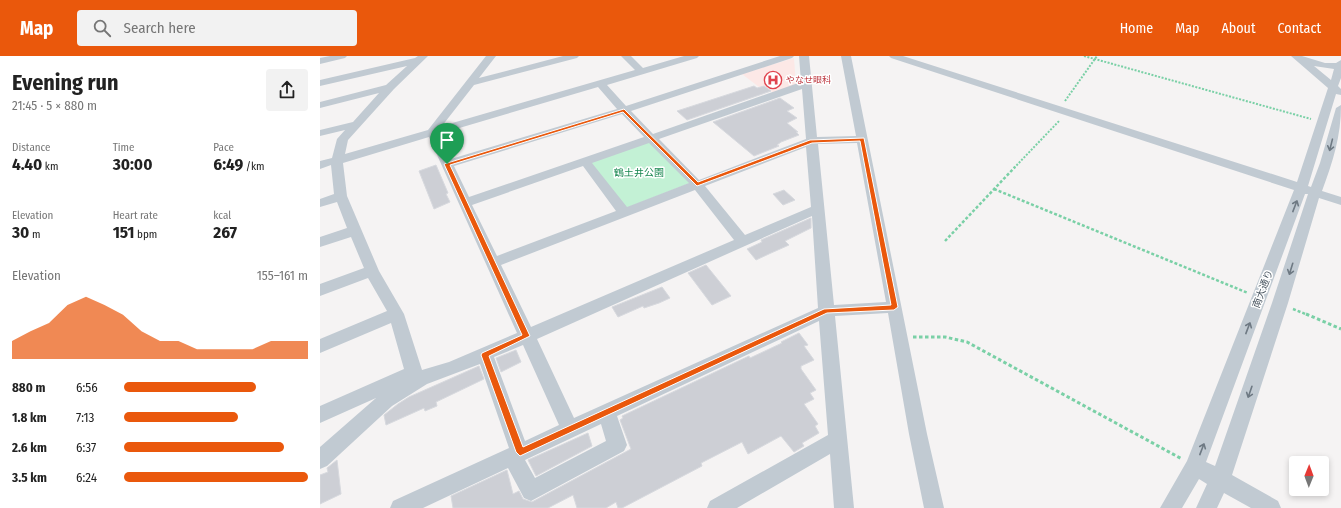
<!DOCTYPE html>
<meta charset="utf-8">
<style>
:root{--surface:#fff;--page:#f2f2f2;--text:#222;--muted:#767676;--accent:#ea580c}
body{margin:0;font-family:"Fira Sans Condensed","Noto Sans JP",sans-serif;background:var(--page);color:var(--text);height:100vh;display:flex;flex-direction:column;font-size:15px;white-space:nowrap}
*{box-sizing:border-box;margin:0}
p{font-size:13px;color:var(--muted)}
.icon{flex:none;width:22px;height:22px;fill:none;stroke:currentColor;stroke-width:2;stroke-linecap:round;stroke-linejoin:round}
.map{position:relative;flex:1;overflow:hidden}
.side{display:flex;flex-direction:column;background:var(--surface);width:320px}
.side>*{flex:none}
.needle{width:26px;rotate:1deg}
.fabs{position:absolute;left:969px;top:400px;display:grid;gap:8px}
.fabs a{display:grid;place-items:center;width:40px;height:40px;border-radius:4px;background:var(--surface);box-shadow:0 2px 6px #0003;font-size:20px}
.pin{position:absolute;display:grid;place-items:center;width:34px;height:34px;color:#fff;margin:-41px -17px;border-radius:50% 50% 50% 0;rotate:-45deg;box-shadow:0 0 4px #0007}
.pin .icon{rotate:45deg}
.round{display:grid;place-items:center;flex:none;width:42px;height:42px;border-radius:4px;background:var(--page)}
.headline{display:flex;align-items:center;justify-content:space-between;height:68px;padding:0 12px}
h1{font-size:22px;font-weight:700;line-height:30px}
.metrics{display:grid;grid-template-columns:repeat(3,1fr);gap:6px;height:68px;padding:4px 12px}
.metrics div{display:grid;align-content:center}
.metrics b{font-size:17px;font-weight:700}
.metrics small{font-size:11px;font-weight:400}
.metrics p{font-size:11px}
.chart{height:112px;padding:8px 12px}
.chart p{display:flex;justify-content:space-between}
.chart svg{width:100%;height:72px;margin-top:4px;fill:var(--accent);opacity:.7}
ul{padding:0 12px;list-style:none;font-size:13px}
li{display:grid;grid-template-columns:64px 48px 1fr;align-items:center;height:30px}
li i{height:10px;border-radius:5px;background:var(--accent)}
header{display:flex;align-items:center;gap:24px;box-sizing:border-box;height:56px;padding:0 20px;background:var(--accent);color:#fff}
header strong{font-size:19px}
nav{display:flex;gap:22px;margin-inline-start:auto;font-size:14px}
.search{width:280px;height:36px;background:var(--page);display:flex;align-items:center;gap:10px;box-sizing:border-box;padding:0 14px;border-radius:4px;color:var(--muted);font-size:15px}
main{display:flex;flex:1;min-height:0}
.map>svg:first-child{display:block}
</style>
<header>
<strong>Map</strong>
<div class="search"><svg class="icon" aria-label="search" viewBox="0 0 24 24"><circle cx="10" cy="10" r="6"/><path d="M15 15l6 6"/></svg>Search here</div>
<nav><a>Home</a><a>Map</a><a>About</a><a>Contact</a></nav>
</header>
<main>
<section class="side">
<div class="headline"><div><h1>Evening run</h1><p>21:45 · 5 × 880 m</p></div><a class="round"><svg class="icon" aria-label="share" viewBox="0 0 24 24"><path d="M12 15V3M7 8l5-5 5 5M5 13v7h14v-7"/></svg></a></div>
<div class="metrics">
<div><p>Distance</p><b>4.40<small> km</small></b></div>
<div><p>Time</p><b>30:00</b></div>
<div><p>Pace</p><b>6:49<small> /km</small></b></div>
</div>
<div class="metrics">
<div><p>Elevation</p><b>30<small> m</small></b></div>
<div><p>Heart rate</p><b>151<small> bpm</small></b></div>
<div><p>kcal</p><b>267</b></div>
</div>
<div class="chart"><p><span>Elevation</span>155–161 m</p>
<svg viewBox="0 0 160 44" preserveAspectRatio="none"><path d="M0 44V33L10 27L20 22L30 11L40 6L50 11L60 17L70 27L80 33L90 33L100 38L110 38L120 38L130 38L140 33L150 33L160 33V44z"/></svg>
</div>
<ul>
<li><b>880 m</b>6:56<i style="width:72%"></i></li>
<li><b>1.8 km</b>7:13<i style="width:62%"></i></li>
<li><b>2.6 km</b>6:37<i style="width:87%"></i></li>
<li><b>3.5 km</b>6:24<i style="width:100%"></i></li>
</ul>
</section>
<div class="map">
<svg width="1021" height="452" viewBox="0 0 1021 452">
<rect width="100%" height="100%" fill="#f5f3f3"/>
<!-- medical -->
<polygon fill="#fce8e6" points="474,2 476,30 454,37 444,30 439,31 422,18"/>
<!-- green -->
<polygon fill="#c3f1d5" points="330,85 370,127 306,152 269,105"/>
<!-- building -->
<g fill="#cdcfd5" stroke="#d7d9de">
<polygon points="434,30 437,32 444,30 451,35 367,64 357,55"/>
<polygon points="460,42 474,52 467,55 477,62 467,67 478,76 476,76 479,79 461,86 457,89 459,90 434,100 393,66"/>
<polygon points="116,109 128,137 126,138 130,146 114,153 99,115"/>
<polygon points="464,134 475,144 463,149 453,138"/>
<polygon points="491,162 491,172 465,185 469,189 451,197 436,204 427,193 442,186 441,184"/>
<polygon points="386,209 411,240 392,249 368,217"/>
<polygon points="342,231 350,242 339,247 324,252 323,250 298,261 292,251"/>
<polygon points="479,277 488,289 484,290 494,304 481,310 481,313 496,334 490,337 494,343 484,348 498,368 495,370 499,377 482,387 484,390 474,396 461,380 428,398 422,386 381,407 382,410 302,452 298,452 296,446 286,452 257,452 253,439 228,452 133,452 131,440 187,414 193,438 199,435 203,443 212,446 311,393 300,364 303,362 302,360 429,300 430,302 462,287 461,286"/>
<polygon points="196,294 201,306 181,316 176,302"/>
<polygon points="159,310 164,323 116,346 117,350 105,355 104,352 66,369 64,359 78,348 89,341"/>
<polygon points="268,377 272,390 216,420 208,404"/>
<polygon points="17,404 21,438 0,448 0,419 8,416 7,412"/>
</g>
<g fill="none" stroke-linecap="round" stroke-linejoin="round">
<!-- path-far2 -->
<g stroke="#7ad0a6" stroke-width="2" stroke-dasharray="2 1.5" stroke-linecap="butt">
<polyline points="764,0 991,63"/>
<polyline points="745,45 777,0"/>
<polyline points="694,112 740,64"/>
</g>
<!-- path-far1 -->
<g stroke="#7ad0a6" stroke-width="2.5" stroke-dasharray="3 2" stroke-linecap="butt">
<polyline points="674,133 928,237"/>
<polyline points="625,185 695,111"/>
<polyline points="973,253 988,259"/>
</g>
<!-- path -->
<g stroke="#7ad0a6" stroke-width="3" stroke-dasharray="3.5 2.5" stroke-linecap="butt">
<polyline points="986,258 1021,273"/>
<polyline points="593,281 625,281 647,286 862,403"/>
</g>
<!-- minor -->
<g fill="#c1cad2" fill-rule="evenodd">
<polygon points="10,0 27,0 25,2 0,8 0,2"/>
<path d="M98 0H108L74 33 28 84 25 98 108 74 166 0H176L159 22 243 0H259L257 2 154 29 122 70 315 14 301 0H311L323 12 364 0H379L377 2 287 29 306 50 460 0H474L472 2 311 55 333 78 481 26 479 0H489L497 81 536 80 521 0H531L607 378 624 452H604L589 378 568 257 515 260 534 452H514L510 398 417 452H387L390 445 508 379 499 265 297 360 307 389 304 395 211 445 204 442 188 412 103 452H70L73 445 189 392 160 308 107 328 72 350 7 410 0 413V391L56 342 0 367V350L84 313 71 267 0 297V283L67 255 48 222 0 240V228L44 212 31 181 0 191V181L27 172 17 146 0 151V143L14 138 11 109 0 113V105L12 102 17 83 25 74 0 80V74L33 66 59 37 0 52V46L66 29 87 10 0 30V24L95 2ZM278 31 297 53 131 103 119 78ZM482 33 486 83 379 124 339 83ZM302 58 324 81 149 141 134 110ZM109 81 197 277 129 306 102 314 84 258 59 215 27 140 23 107ZM329 87 369 127 307 151 272 107ZM537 87 566 246 514 249 498 88ZM486 91 491 151 425 179 385 130ZM263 110 296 155 177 200 152 149ZM375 134 414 184 211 271 181 209ZM492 160 498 252 254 362 217 283ZM203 289 239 369 205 385 174 301ZM281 368 286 385 215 422 205 404Z"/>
<path d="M569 0H583L977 126 1008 32 971 0H982L1005 7H1016L1021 4V22L1018 30 1021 33V39L1016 38 988 130 991 131 1000 107 1016 52 1021 49C1021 81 1013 105 1002 135L1021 141V149L999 142 968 247 912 419 958 445 961 452H931L904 437 897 452H876L887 428 879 423 862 452H840L867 405 974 134 571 2ZM994 10 1014 13 1011 24ZM985 138H988L952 247 895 410 886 406Z"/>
</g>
</g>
<!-- one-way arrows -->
<defs><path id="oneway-shaft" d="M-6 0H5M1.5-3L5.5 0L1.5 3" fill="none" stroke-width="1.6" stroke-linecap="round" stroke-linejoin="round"/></defs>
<g stroke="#6e7983">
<use href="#oneway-shaft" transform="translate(1011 89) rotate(104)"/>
<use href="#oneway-shaft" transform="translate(975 150) rotate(-69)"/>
<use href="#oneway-shaft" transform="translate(971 213) rotate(107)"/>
<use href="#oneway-shaft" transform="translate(928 272) rotate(-69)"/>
<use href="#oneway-shaft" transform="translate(930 336) rotate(109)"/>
<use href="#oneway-shaft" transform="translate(882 393) rotate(-69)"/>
</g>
<!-- route -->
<path fill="#ea580c" stroke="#fff" fill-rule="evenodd" d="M304 53 378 126 490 84 544 82 578 251 574 254 507 257 200 400 196 396 161 299 162 297 202 279 124 108ZM303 56 377 130 492 87 540 85 571 249 504 253 203 391 169 300 210 280 130 109Z"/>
<!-- icons -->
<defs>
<symbol id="hospital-ring" viewBox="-11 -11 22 22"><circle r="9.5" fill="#fff" stroke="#e0444e" stroke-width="1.5"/><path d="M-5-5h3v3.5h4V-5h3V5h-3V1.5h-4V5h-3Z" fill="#e0444e"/></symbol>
</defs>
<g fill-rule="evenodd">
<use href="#hospital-ring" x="443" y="14" width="20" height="20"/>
</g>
<g text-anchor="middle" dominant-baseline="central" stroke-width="3" stroke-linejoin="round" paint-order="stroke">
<!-- far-health labels -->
<g font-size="9" fill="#be3a42" stroke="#fff" text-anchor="start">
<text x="466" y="24">やなせ眼科</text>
</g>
<!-- park labels -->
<g font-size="10" fill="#17864f" stroke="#fff">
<text x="319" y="117">鶴土井公園</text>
</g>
<!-- street labels -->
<g font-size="10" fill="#4a5661" stroke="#fff">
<text transform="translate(943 233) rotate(-69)">南大通り</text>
</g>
</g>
</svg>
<div class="fabs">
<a><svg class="needle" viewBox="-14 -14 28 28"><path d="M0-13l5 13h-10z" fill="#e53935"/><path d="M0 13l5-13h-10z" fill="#767676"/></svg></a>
</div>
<div class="pin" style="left:127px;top:108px;background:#1e9e55"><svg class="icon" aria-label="arrive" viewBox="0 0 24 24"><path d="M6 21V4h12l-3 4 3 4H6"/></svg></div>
</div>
</main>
